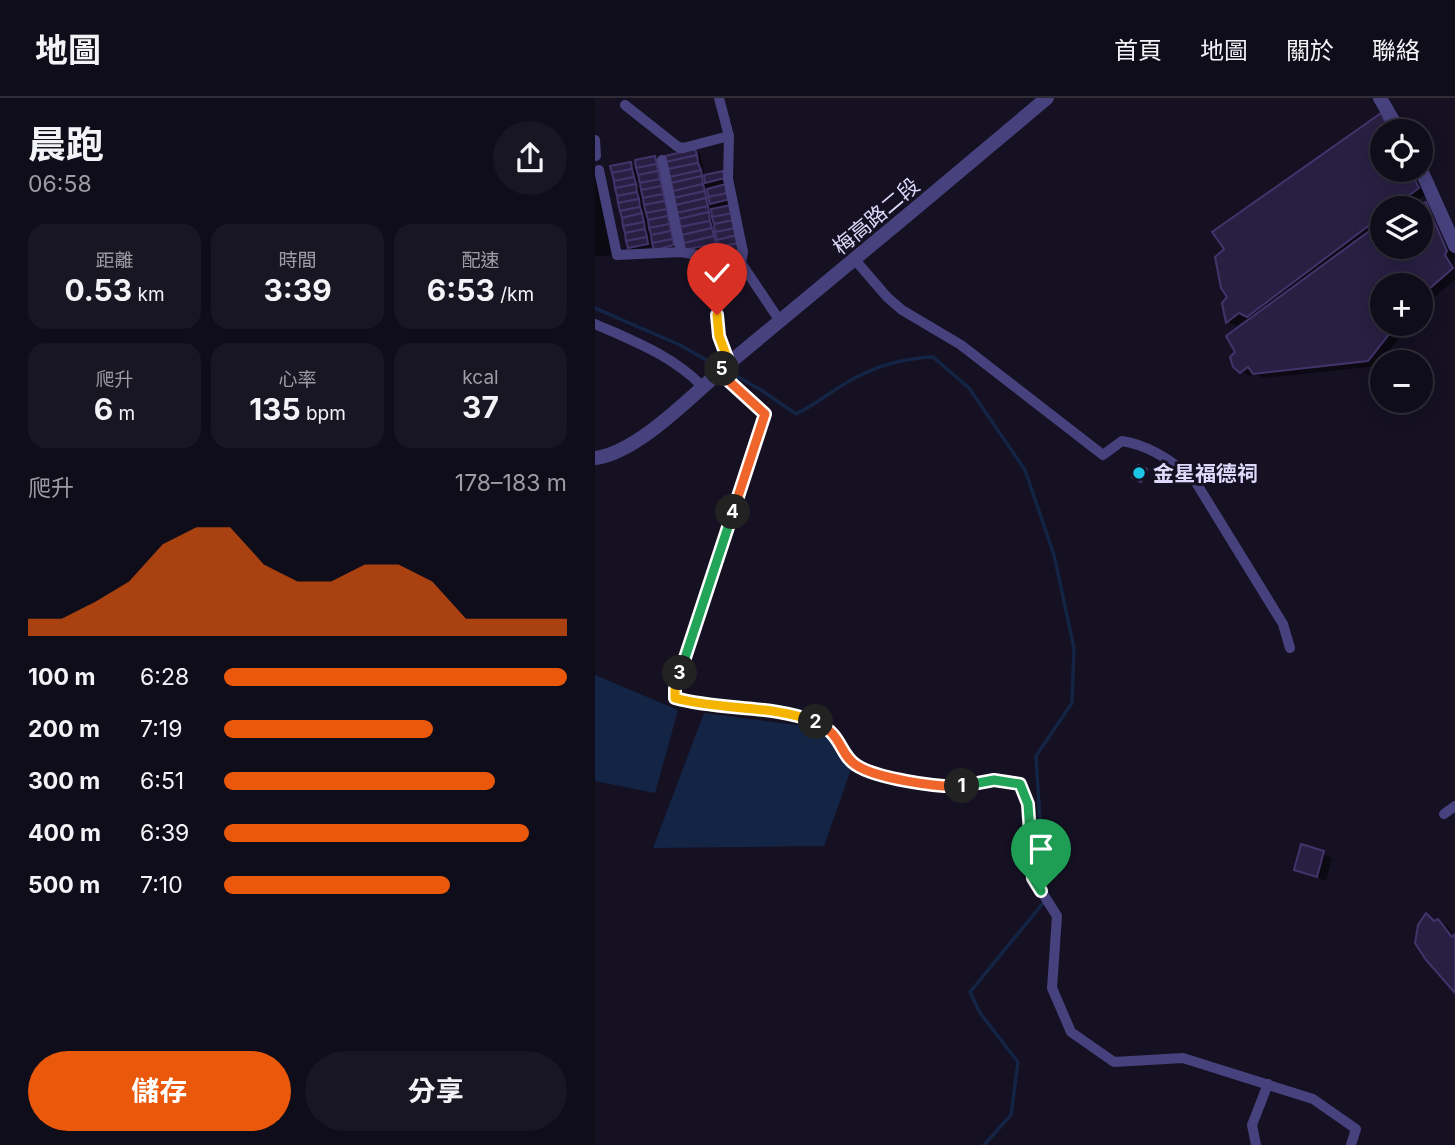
<!DOCTYPE html>
<html lang="zh-TW">
<meta charset="utf-8">
<style>
:root{--surface:#100d1a;--page:#191623;--text:#f1f3f6;--muted:#9c9ca2;--line:#302d39;--accent:#ea580c}
body{margin:0;font-family:Inter,"Noto Sans TC",sans-serif;background:var(--page);color:var(--text);height:100vh;display:flex;flex-direction:column;font-size:26px;white-space:nowrap}
*{box-sizing:border-box;margin:0}
p{font-size:23px;color:var(--muted)}
.icon{flex:none;width:38px;height:38px;fill:none;stroke:currentColor;stroke-width:2;stroke-linecap:round;stroke-linejoin:round}
.map{position:relative;flex:1;overflow:hidden}
.panel{display:flex;flex-direction:column;background:var(--surface);width:595px}
.panel>*{flex:none}
.tools{position:absolute;left:775px;top:21px;display:grid;gap:14px}
.tools a{display:grid;place-items:center;width:63px;height:63px;border-radius:50%;background:var(--surface);box-shadow:0 4px 18px #0003,0 0 0 2px var(--line);font-size:35px}
.pin{position:absolute;display:grid;place-items:center;width:60px;height:60px;color:#fff;margin:-72px -30px;border-radius:50% 50% 50% 0;rotate:-45deg;box-shadow:0 0 7px #0007}
.pin .icon{rotate:45deg}
.km{position:absolute;width:35px;height:35px;margin:-18px;border-radius:50%;background:#222;color:#fff;font-size:19px;line-height:35px;text-align:center}
.round{display:grid;place-items:center;flex:none;width:74px;height:74px;border-radius:37px;background:var(--page)}
.headline{display:flex;align-items:center;justify-content:space-between;height:119px;padding:0 28px}
h1{font-size:38px;font-weight:700;line-height:52px}
.stats{display:grid;grid-template-columns:repeat(3,1fr);gap:10px;height:119px;padding:7px 28px}
.stats div{display:grid;align-content:center;border-radius:18px;background:var(--page);text-align:center}
.stats b{font-size:30px;font-weight:700}
.stats small{font-size:19px;font-weight:400}
.stats p{font-size:19px}
.chart{height:196px;padding:14px 28px}
.chart p{display:flex;justify-content:space-between}
.chart svg{width:100%;height:126px;margin-top:7px;fill:var(--accent);opacity:.7}
.action{display:flex;gap:14px;margin-top:auto;padding:14px 28px}
.action a{flex:1;height:80px;border-radius:42px;background:var(--accent);color:#fff;font-size:28px;font-weight:700;line-height:80px;text-align:center}
.action a+a{background:var(--page);color:var(--text)}
ul{padding:0 28px;list-style:none;font-size:23px}
li{display:grid;grid-template-columns:112px 84px 1fr;align-items:center;height:52px}
li i{height:18px;border-radius:9px;background:var(--accent)}
header{display:flex;align-items:center;gap:42px;box-sizing:border-box;height:98px;padding:0 35px;background:var(--surface);border-bottom:2px solid var(--line)}
header strong{font-size:33px}
nav{display:flex;gap:38px;margin-inline-start:auto;font-size:24px}
main{display:flex;flex:1;min-height:0}
.map>svg:first-child{display:block}
</style>
<header>
<strong>地圖</strong>
<nav><a>首頁</a><a>地圖</a><a>關於</a><a>聯絡</a></nav>
</header>
<main>
<section class="panel">
<div class="headline"><div><h1>晨跑</h1><p>06:58</p></div><a class="round"><svg class="icon" aria-label="share" viewBox="0 0 24 24"><path d="M12 15V3M7 8l5-5 5 5M5 13v7h14v-7"/></svg></a></div>
<div class="stats">
<div><p>距離</p><b>0.53<small> km</small></b></div>
<div><p>時間</p><b>3:39</b></div>
<div><p>配速</p><b>6:53<small> /km</small></b></div>
</div>
<div class="stats">
<div><p>爬升</p><b>6<small> m</small></b></div>
<div><p>心率</p><b>135<small> bpm</small></b></div>
<div><p>kcal</p><b>37</b></div>
</div>
<div class="chart"><p><span>爬升</span>178–183 m</p>
<svg viewBox="0 0 160 44" preserveAspectRatio="none"><path d="M0 44V38L10 38L20 32L30 25L40 12L50 6L60 6L70 19L80 25L90 25L100 19L110 19L120 25L130 38L140 38L150 38L160 38V44z"/></svg>
</div>
<ul>
<li><b>100 m</b>6:28<i style="width:100%"></i></li>
<li><b>200 m</b>7:19<i style="width:61%"></i></li>
<li><b>300 m</b>6:51<i style="width:79%"></i></li>
<li><b>400 m</b>6:39<i style="width:89%"></i></li>
<li><b>500 m</b>7:10<i style="width:66%"></i></li>
</ul>
<div class="action"><a>儲存</a><a>分享</a></div>
</section>
<div class="map">
<svg width="860" height="1047" viewBox="0 0 860 1047">
<rect width="100%" height="100%" fill="#151123"/>
<!-- water -->
<g fill="#142445">
<polygon points="0,577 83,612 60,695 0,683"/>
<polygon points="109,615 233,631 258,666 229,748 58,750"/>
</g>
<!-- shadow -->
<g fill="#0007" fill-rule="evenodd">
<polygon points="786,17 801,33 788,33 788,72 820,72 832,95 814,110 788,110 788,149 826,149 825,110 831,106 840,111 860,159 858,163 860,181 826,211 826,187 788,187 788,226 814,226 783,268 668,280 660,275 655,278 646,273 642,254 658,221 654,219 641,228 633,224"/>
<polygon points="100,52 105,56 110,78 128,75 133,86 128,86 136,91 150,155 132,159 127,155 125,148 97,154 92,151"/>
<path d="M60 60 65 63 84 150 66 154 60 148 40 152 34 149 36 66 43 70ZM46 81 48 92 42 89 41 82Z"/>
<polygon points="0,73 22,156 4,159 0,157"/>
<polygon points="708,748 737,760 731,783 701,772"/>
<polygon points="832,818 852,828 860,838 860,892"/>
</g>
<g fill="none" stroke-linecap="round" stroke-linejoin="round">
<!-- stream -->
<g stroke="#142445" stroke-width="3.5">
<polyline points="0,210 85,247 125,270"/>
<path d="M132 273 166 292 201 316C225 305 244 286 268 276 289 266 314 260 338 259L374 290 430 372 459 457 479 550 477 605 441 658 449 789"/>
<polyline points="389,1047 416,1017 423,964 385,915 375,894 449,804"/>
</g>
</g>
<!-- building -->
<g fill="#282042" stroke="#42346b" stroke-width="2">
<polygon points="786,15 795,33 788,33 788,72 815,72 824,90 797,110 788,110 788,117 652,219 644,215 631,225 627,205 632,199 626,190 620,159 629,151 617,134"/>
<polygon points="100,51 102,57 71,64 70,58"/>
<polygon points="102,57 103,65 73,71 71,64"/>
<polygon points="60,58 62,66 41,70 40,62"/>
<polygon points="36,64 37,71 17,75 15,68"/>
<polygon points="103,65 106,72 75,79 73,71"/>
<polygon points="62,66 63,73 43,77 41,70"/>
<polygon points="37,71 39,79 19,83 17,75"/>
<polygon points="106,72 107,78 76,85 75,79"/>
<polygon points="63,73 65,81 45,85 43,77"/>
<polygon points="128,73 130,80 110,85 109,77"/>
<polygon points="107,78 108,86 78,93 76,85"/>
<polygon points="39,79 41,86 20,90 19,83"/>
<polygon points="65,81 67,88 46,92 45,85"/>
<polygon points="41,86 42,94 22,98 20,90"/>
<polygon points="108,86 110,93 79,100 78,93"/>
<polygon points="131,86 133,95 113,99 112,91"/>
<polygon points="67,88 68,96 48,100 46,92"/>
<polygon points="110,93 111,100 81,107 79,100"/>
<polygon points="42,94 44,101 23,105 22,98"/>
<polygon points="133,95 135,101 115,106 113,99"/>
<polygon points="68,96 70,103 49,107 48,100"/>
<polygon points="111,100 113,108 82,115 81,107"/>
<polygon points="44,101 45,109 25,113 23,105"/>
<polygon points="70,103 72,111 51,115 49,107"/>
<polygon points="831,104 852,153 850,157 858,170 826,198 826,187 788,187 788,226 802,226 773,263 658,276 653,269 645,275 638,269 635,259 640,254 631,238 788,123 788,149 826,149 826,110 821,110"/>
<polygon points="136,107 138,115 117,119 116,111"/>
<polygon points="113,108 114,114 84,121 82,115"/>
<polygon points="45,109 47,115 27,120 25,113"/>
<polygon points="72,111 73,118 53,122 51,115"/>
<polygon points="114,114 115,123 85,129 84,121"/>
<polygon points="47,115 49,124 28,128 27,120"/>
<polygon points="138,115 139,122 119,126 117,119"/>
<polygon points="73,118 75,126 54,130 53,122"/>
<polygon points="139,122 141,130 120,134 119,126"/>
<polygon points="115,123 117,130 87,137 85,129"/>
<polygon points="49,124 50,131 30,135 28,128"/>
<polygon points="75,126 76,133 56,137 54,130"/>
<polygon points="117,130 119,138 89,145 87,137"/>
<polygon points="141,130 142,137 122,142 120,134"/>
<polygon points="50,131 52,139 31,143 30,135"/>
<polygon points="76,133 78,141 57,145 56,137"/>
<polygon points="142,137 144,145 124,149 122,142"/>
<polygon points="119,138 121,145 90,152 89,145"/>
<polygon points="52,139 53,146 33,150 31,143"/>
<polygon points="78,141 79,147 59,152 57,145"/>
<polygon points="144,145 145,152 125,157 124,149"/>
<polygon points="543,367 552,371 546,384 537,379"/>
<polygon points="706,746 729,753 722,779 699,772"/>
<polygon points="831,815 839,823 843,821 857,839 860,836 860,895 831,862 820,845 823,827"/>
</g>
<g fill="none" stroke-linecap="round" stroke-linejoin="round">
<!-- minor -->
<g stroke="#47427d" stroke-width="10">
<polyline points="124,0 134,38 133,81 148,154 146,165 185,223"/>
<polyline points="30,7 83,49 88,50 134,38"/>
<polyline points="0,42 1,58"/>
<polyline points="67,62 86,154"/>
<polyline points="4,72 22,157 86,154 146,165"/>
<polyline points="129,163 122,217 124,238 134,265"/>
<path d="M261 163 292 199 307 212 366 247 508 357 527 343C555 347 579 364 600 383L688 526 695 550"/>
<path d="M0 226C39 243 78 258 108 289"/>
<polyline points="124,274 170,315 80,591 80,600 98,605 191,615 218,623 233,630 239,636 259,666 280,675 349,689 378,687 399,682 425,686 433,707 438,780 462,818 457,890 476,934 519,964 588,960 718,1001 761,1031 756,1047"/>
<polyline points="849,716 860,708"/>
<polyline points="661,1047 657,1027 673,986"/>
</g>
<!-- tertiary -->
<g stroke="#47427d" stroke-width="14">
<polyline points="785,0 804,33"/>
<polyline points="826,72 860,148"/>
<path d="M0 360C46 355 109 285 145 256 248 171 350 86 452 0"/>
</g>
</g>
<g fill="none" stroke-linecap="round" stroke-linejoin="round">
<defs>
<polyline id="split-1" points="367,688 399,682 425,686 433,706 438,780 446,793"/>
<path id="split-2" d="M221 624C248 637 244 656 261 667 280 680 343 690 367 688"/>
<path id="split-3" d="M85 575 80 591V600C126 613 176 606 221 624"/>
<polyline id="split-4" points="85,575 138,414"/>
<polyline id="split-5" points="127,271 124,274 170,316 138,414"/>
<polyline id="split-6" points="122,217 124,238 134,265 127,271"/>
</defs>
<!-- split-1 casing -->
<use href="#split-1" stroke="#fff" stroke-width="14"/>
<!-- split-2 casing -->
<use href="#split-2" stroke="#fff" stroke-width="14"/>
<!-- split-3 casing -->
<use href="#split-3" stroke="#fff" stroke-width="14"/>
<!-- split-4 casing -->
<use href="#split-4" stroke="#fff" stroke-width="14"/>
<!-- split-5 casing -->
<use href="#split-5" stroke="#fff" stroke-width="14"/>
<!-- split-6 casing -->
<use href="#split-6" stroke="#fff" stroke-width="14"/>
<!-- split-1 -->
<use href="#split-1" stroke="#22a559" stroke-width="9"/>
<!-- split-2 -->
<use href="#split-2" stroke="#f0652b" stroke-width="9"/>
<!-- split-3 -->
<use href="#split-3" stroke="#f5b400" stroke-width="9"/>
<!-- split-4 -->
<use href="#split-4" stroke="#22a559" stroke-width="9"/>
<!-- split-5 -->
<use href="#split-5" stroke="#f0652b" stroke-width="9"/>
<!-- split-6 -->
<use href="#split-6" stroke="#f5b400" stroke-width="9"/>
</g>
<!-- markers -->
<circle fill="#1bc6e4" stroke="#151123" stroke-width="2.5" cx="544" cy="375" r="7"/>
<g text-anchor="middle" dominant-baseline="central" stroke-width="6" stroke-linejoin="round" paint-order="stroke">
<!-- street labels -->
<g font-size="21" fill="#ded8fa" stroke="#151123">
<text transform="translate(281 118) rotate(-40)">梅高路二段</text>
</g>
<!-- poi labels -->
<g font-size="21" font-weight="bold" fill="#ded8fa" stroke="#151123" text-anchor="start">
<text x="558" y="375">金星福德祠</text>
</g>
</g>
</svg>
<div class="tools">
<a><svg class="icon" aria-label="locate" viewBox="0 0 24 24"><circle cx="12" cy="12" r="6"/><path d="M12 2v4M12 18v4M2 12h4M18 12h4"/></svg></a>
<a><svg class="icon" aria-label="layers" viewBox="0 0 24 24"><path d="M12 4l9 5-9 5-9-5zM3 14l9 5 9-5"/></svg></a>
<a>+</a>
<a>−</a>
</div>
<div class="pin" style="left:446px;top:793px;background:#1e9e55"><svg class="icon" aria-label="arrive" viewBox="0 0 24 24"><path d="M6 21V4h12l-3 4 3 4H6"/></svg></div>
<div class="pin" style="left:122px;top:217px;background:#d93025"><svg class="icon" aria-label="check" viewBox="0 0 24 24"><path d="M5 12l5 5 9-10"/></svg></div>
<b class="km" style="left:367px;top:688px">1</b>
<b class="km" style="left:221px;top:624px">2</b>
<b class="km" style="left:85px;top:575px">3</b>
<b class="km" style="left:138px;top:414px">4</b>
<b class="km" style="left:127px;top:271px">5</b>
</div>
</main>
